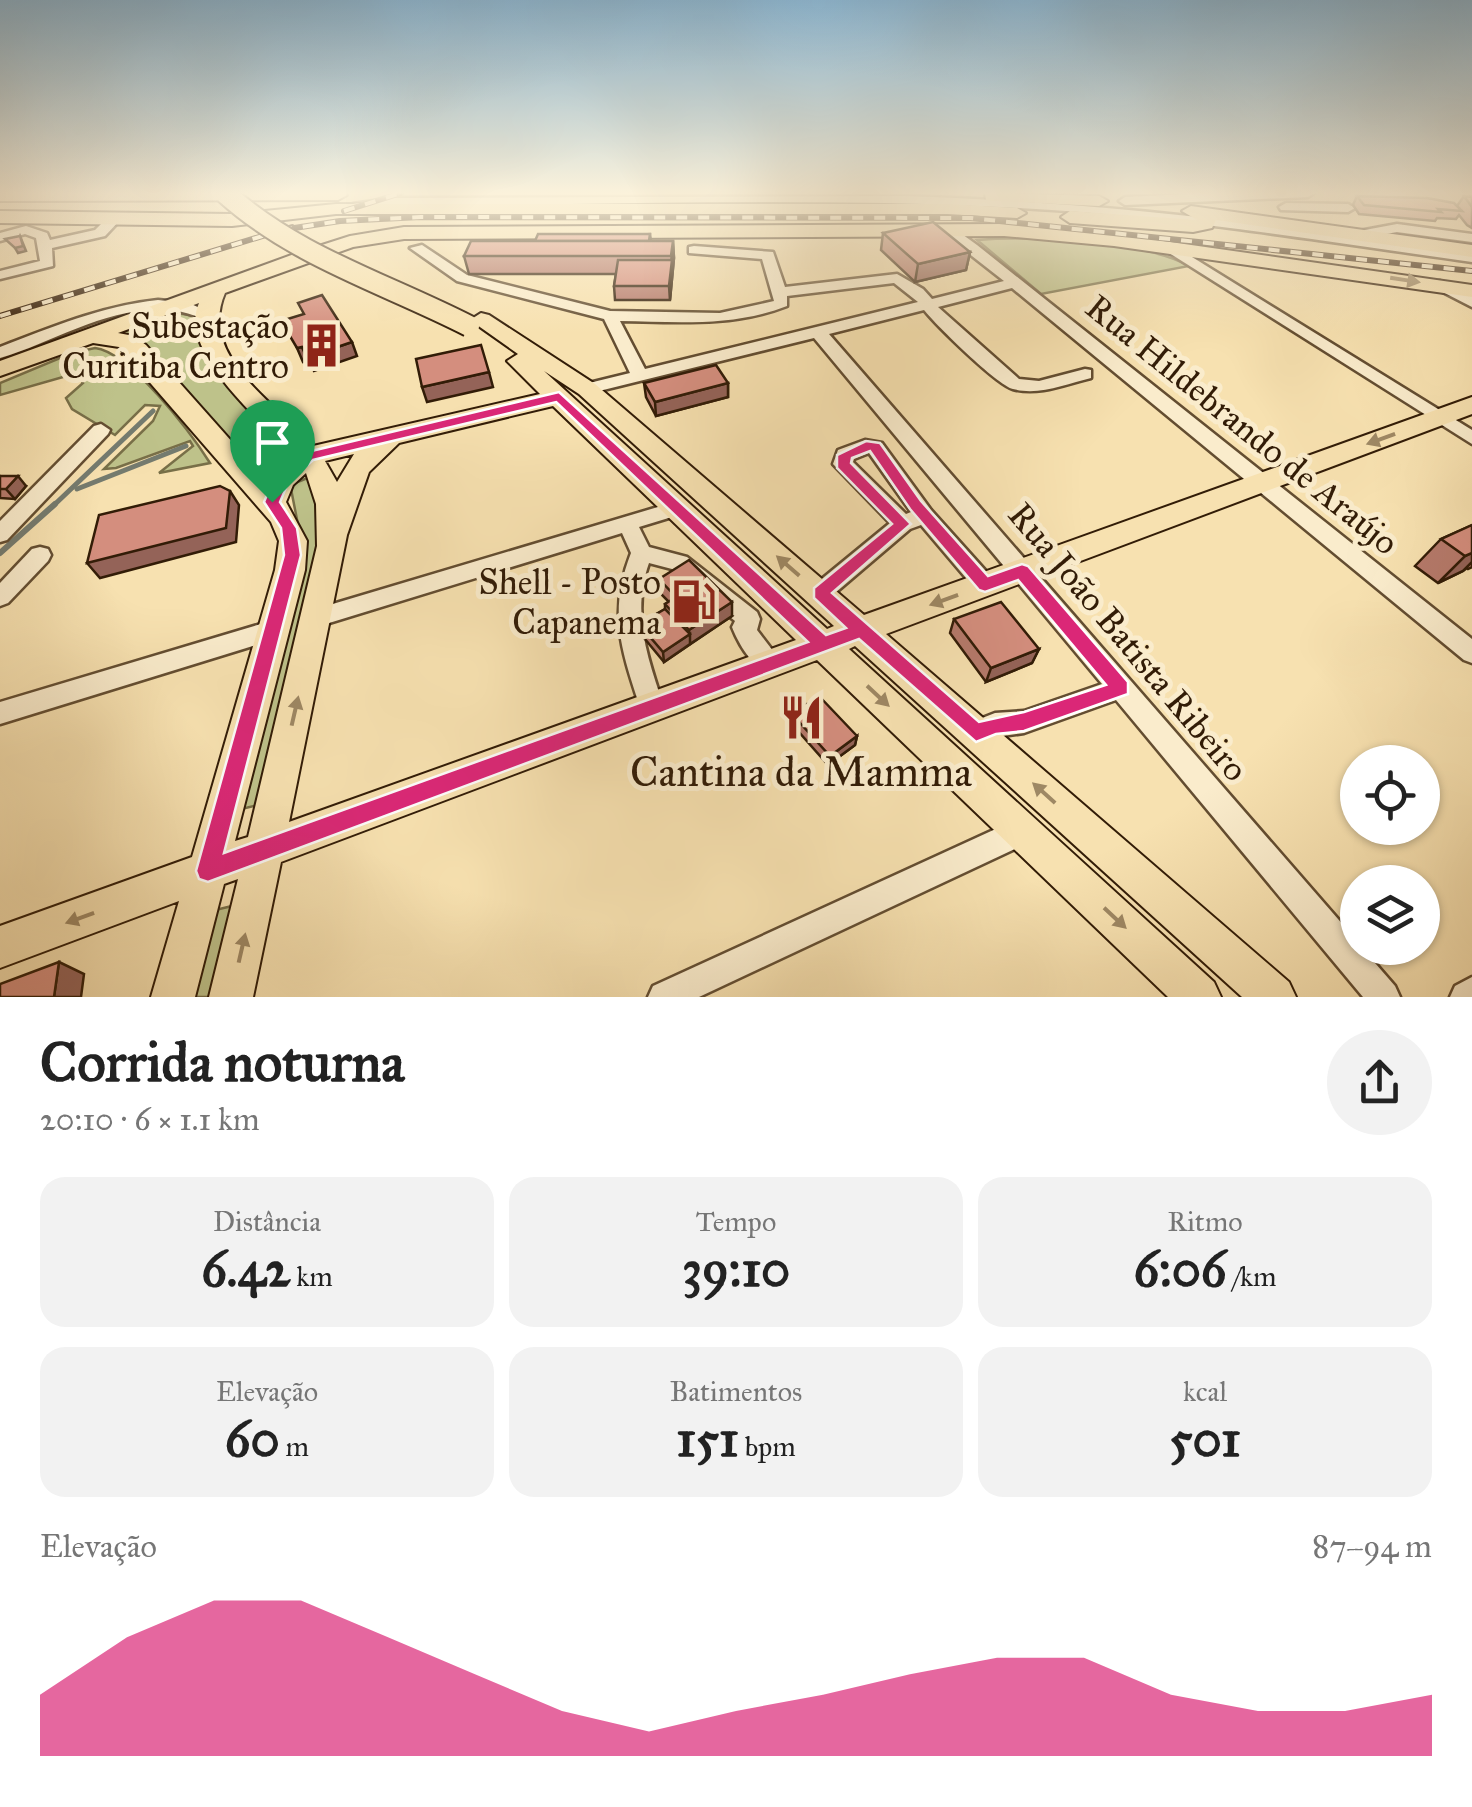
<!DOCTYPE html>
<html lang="pt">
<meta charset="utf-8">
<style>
:root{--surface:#fff;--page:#f2f2f2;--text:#222;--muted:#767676;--accent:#db2777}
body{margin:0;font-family:"IM FELL Great Primer",serif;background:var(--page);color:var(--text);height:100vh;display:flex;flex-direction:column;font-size:38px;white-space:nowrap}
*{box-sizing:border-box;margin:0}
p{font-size:32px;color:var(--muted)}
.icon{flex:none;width:55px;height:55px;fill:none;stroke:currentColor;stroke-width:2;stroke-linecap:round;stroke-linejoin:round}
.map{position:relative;height:997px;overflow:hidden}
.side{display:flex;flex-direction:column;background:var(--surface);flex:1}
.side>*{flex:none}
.fabs{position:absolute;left:1340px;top:745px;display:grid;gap:20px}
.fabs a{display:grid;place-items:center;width:100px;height:100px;border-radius:50%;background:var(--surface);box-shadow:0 2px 8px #0004;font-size:50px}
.pin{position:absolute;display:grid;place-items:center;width:85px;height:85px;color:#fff;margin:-102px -42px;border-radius:50% 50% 50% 0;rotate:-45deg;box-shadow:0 0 10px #0007}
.pin .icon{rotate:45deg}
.round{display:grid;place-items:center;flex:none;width:105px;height:105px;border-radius:52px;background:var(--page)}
.head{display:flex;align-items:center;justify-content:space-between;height:170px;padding:0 40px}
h1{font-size:55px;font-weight:700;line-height:75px}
.metrics{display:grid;grid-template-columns:repeat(3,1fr);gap:15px;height:170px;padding:10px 40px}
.metrics div{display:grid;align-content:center;border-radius:25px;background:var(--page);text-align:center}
.metrics b{font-size:50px;font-weight:700}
.metrics small{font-size:28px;font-weight:400}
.metrics p{font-size:28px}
.chart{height:280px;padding:20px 40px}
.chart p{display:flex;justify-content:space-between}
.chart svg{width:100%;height:180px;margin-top:10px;fill:var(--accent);opacity:.7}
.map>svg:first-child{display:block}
</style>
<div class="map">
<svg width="1472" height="997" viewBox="0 0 1472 997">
<rect width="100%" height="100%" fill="#f7e1b0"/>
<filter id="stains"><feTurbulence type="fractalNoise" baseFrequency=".002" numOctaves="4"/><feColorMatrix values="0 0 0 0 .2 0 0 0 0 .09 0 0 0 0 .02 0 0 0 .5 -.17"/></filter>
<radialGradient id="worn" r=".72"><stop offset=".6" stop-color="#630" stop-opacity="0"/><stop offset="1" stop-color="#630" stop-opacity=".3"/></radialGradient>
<!-- green -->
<g fill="#bec28a" stroke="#786f48" stroke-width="2.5">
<path d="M977 240C1028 236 1146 241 1189 266L1041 294Z"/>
<polygon points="169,312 196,316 210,366 296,458 269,484 125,334 115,332"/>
<path d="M95 348C130 352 191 433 210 463L159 473 193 446 190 441 116 468 104 469 153 421 160 406 145 405 115 435 72 409 66 398 83 383 77 373 0 395V383L72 353Z"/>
<polygon points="310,477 324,516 271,802 237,810 303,550 291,489 295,483"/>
<polygon points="232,906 210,997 189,997 211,911"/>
</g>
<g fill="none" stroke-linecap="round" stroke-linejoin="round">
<!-- stream-far1 -->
<g stroke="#747b6f" stroke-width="5">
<polyline points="77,489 186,446"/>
<polyline points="52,507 153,411"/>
</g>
<!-- stream -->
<polyline stroke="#747b6f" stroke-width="6" points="0,553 55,504"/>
<defs>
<g id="minor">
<polygon points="1210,193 1314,193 1308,197 1125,205 1119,201 1125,197"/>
<path d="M905 196C1056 201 1204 215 1353 237L1354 232 1397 224 1472 234V242L1397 232 1364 238 1472 254V262C1315 240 1158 214 999 207 798 197 595 205 394 206L353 212 346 208 353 204 394 198Z"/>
<polygon points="1286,203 1348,204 1355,208 1348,212 1281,210 1279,207"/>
<polygon points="109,216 121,219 105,236 52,248 53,266 0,279 0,271 40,261 36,238 25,234 0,241 0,233 26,226 47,233 50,240 95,230"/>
<path d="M935 225 959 232 977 245 1472 639V663L1464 660 1012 288 938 307 1019 379 1039 381 1085 369 1091 370V378C1066 384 1039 396 1013 389 997 385 937 326 924 310L829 334 1358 942V948H1362L1395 986 1400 997H1363L1116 700 1024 733 995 737 976 744 967 740 963 732 967 724 995 713 1024 711 1102 684 814 338 587 394 578 389 581 385 630 373 604 319 457 281 410 248 422 245 467 275 610 311 720 313 774 301 762 259 689 253V247L694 246 773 252 785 287 897 274 923 289 932 299 1004 281 949 238 930 232V226ZM894 283 918 302 645 369 620 321C678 322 733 327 787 306V296Z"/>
<polygon points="1171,244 1472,430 1472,444 1166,251 1164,248"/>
<polygon points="1440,281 1472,296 1472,307 1435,288 1435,282"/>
<path d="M158 300 189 303 215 315 207 320C197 317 187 312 176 311 113 302 58 341 0 358V347C52 327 102 306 158 300Z"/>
<polygon points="101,424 110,430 108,434 7,540 0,542 0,521 94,426"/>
<path d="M865 440 882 443 931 510 993 579 996 585 993 591 985 594 977 591 921 525 910 529 828 599 820 602 812 599 809 593 812 587 890 523 833 464 838 450ZM869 453 911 512 906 514 853 462 854 459Z"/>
<path d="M678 501 688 508 685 513 639 527 649 547 687 557 757 612 760 619 757 630 783 664 779 671C758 679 739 645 732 627L735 621 672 569 649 563C631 614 648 659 664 707L661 715 652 718 643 715 640 707C621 649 608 612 631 553L622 533 316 627 308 625 305 618 308 611 316 609Z"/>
<polygon points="40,547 48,549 51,555 48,561 8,603 0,606 0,583 32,549"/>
<polygon points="274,620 282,623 286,630 282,637 0,724 0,702"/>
<polygon points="1022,817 1032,821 1036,831 1032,841 699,997 648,997 653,986"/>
<polygon points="1472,977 1472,997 1450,997 1455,986"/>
</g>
<g id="major">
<polygon points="0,193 346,193 347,195 338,200 0,201"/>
<polygon points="985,193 1099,196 1108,201 1099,206 992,201 986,200"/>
<polygon points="336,204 947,204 1017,208 1026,213 1017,218 947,214 336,214 232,226 0,223 0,211 232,214"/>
<polygon points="1191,206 1472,245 1472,257 1216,220 1212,228 1193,232 1070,223 1061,217 1070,211 1197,220 1182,211"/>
<path d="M1004 224 1114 234 1472 285V297L1114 246 1004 236 404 239 353 247 225 293C197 357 278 404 313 446L540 394 507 361 518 354 470 320 481 313 489 315 595 384 864 615 1472 397V414L886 634 1289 982 1296 997H1242L855 646 849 649 1214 982 1221 997H1168L817 660 281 862 253 997H209L238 879 224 884 195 997H151L179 901 0 968V926L192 857 275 570 279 541 271 522 119 347 93 343 0 376V361L297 253 350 236 404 227ZM199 303C177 352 263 422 293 455L267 481 146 345 134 336 118 333ZM544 371 579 394 834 626 827 629ZM553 406 796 640 289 822 347 535 369 472 399 443ZM354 454 337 482 325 461ZM306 473 316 504 317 546 248 837 235 841 305 570 307 541 286 502 293 485Z"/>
</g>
</defs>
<!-- minor casing -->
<use href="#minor" stroke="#634d31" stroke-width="5"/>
<!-- major casing -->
<use href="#major" stroke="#321c07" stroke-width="4"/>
<!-- minor -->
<use href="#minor" fill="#faeccc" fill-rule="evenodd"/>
<!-- major -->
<use href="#major" fill="#f7e1b0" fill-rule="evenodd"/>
<defs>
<g id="rail">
<polyline points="344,211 401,193"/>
<polyline points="281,230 340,221 421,217 971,218 1472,271"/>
<polyline points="0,316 292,227"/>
</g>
</defs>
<!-- rail casing -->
<use href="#rail" stroke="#321c07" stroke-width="6"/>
<!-- rail -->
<use href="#rail" stroke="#faeccc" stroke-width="4" stroke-dasharray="11" stroke-linecap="butt"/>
<defs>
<path id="major-bridge" d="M225 193C296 257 385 283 469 326"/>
</defs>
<!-- major-bridge casing -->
<use href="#major-bridge" stroke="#321c07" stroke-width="24" stroke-linecap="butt"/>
<!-- major-bridge -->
<use href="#major-bridge" stroke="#f7e1b0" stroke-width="20"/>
</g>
<!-- wall -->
<g fill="#b67a6c" stroke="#321c07" stroke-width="2.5">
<polygon points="1357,196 1457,206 1464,196 1472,197 1472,228 1467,225 1459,215 1456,219 1437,218 1435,221 1359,214 1353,205"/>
<polygon points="883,233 970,252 966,270 915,282 881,250"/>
<polygon points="650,234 651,241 673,241 674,258 670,300 615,300 614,286 616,274 469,274 464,256 535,241"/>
<polygon points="644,383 728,383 728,397 656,416 646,397"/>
<polygon points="0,476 26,486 15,499 0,498"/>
<polygon points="1472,525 1472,567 1468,569 1467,568 1463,571 1438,583 1415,566 1441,539"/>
<polygon points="659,579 732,616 664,662 640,633 639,624 665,609 665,604 669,602 660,593"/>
<polygon points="954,619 1039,649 1032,663 986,682 950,633"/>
<polygon points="792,714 857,736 855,745 828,765 791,723"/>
</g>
<!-- shaded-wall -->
<g fill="#946358" stroke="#321c07" stroke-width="2.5">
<polygon points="20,236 26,251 18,253 15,248"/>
<polygon points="673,241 674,258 670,300 669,286"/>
<polygon points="970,252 966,270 915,282 918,264"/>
<polygon points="352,342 357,356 314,371 308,357"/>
<polygon points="302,347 308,361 303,362 297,348"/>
<polygon points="489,372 493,387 427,402 422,387"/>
<polygon points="728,383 728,397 656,416 655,402"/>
<polygon points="18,476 26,486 15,499 6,489"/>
<polygon points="230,491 239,505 236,542 100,578 87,563"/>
<polygon points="1472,553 1472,562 1463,571 1438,583 1465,556"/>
<polygon points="732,602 732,616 690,644 689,630"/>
<polygon points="690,634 690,644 664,662 663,652"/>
<polygon points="1039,649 1032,663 986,682 991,668"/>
<polygon points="857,736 855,745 828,765 830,756"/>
<polygon points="59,962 84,974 81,997 54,997"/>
</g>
<!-- building -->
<g fill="#d48e7e" stroke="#321c07" stroke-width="2.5">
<polygon points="1357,196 1427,198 1454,203 1462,211 1438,209 1441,212 1364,205"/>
<polygon points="1464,196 1472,197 1472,207"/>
<polygon points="933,222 970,252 918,264 883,233"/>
<polygon points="538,234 650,234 649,241 535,241"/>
<polygon points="20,236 23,246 15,248 5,239"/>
<polygon points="471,241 673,241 671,256 464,256"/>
<polygon points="618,260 672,260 669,286 614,286"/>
<polygon points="322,295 352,342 308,357 302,347 297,348 281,321 304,314 298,303"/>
<polygon points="481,345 489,372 422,387 416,359"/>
<polygon points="716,365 728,383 655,402 644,383"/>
<polygon points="0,476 18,476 6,489 0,489"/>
<polygon points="220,486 230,491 226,528 87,563 99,515"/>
<polygon points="1472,525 1472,553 1465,556 1441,539"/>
<polygon points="689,560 732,602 689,630 665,604 676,597 659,579"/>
<polygon points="1001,602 1039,649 991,668 954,619"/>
<polygon points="665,609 690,634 663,652 639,624"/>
<polygon points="819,696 857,736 830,756 792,714"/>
<polygon points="59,962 54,997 0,997 0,984"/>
</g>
<!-- one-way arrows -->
<defs><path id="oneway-solid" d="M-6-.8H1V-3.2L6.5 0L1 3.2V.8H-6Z" transform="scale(2.5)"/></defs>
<g fill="#9e8864">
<use href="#oneway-solid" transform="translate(1405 280) rotate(9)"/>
<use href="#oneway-solid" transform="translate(1381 439) rotate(160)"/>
<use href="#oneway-solid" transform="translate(788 566) rotate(-139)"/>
<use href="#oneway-solid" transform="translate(944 600) rotate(160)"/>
<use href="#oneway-solid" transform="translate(878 696) rotate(43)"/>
<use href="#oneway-solid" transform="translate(295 711) rotate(-77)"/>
<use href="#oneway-solid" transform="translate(1044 793) rotate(-138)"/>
<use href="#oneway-solid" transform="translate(80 918) rotate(160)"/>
<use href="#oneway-solid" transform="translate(1115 918) rotate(43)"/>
<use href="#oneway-solid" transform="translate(242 948) rotate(-77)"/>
</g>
<!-- sky -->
<linearGradient id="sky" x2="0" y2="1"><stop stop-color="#8bb7d4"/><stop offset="0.58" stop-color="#fbf2db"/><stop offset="1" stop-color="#fbf2db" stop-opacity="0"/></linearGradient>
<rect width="1472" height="333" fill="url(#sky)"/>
<!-- route -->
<path fill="#db2777" stroke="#fff" stroke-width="2.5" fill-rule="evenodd" d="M559 392 826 635 846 628 814 598V588L892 524 837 468V455L866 441 880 443 921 501 988 576 1022 564 1028 566 1128 682V694L1024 731 996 734 976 742 859 639 208 882 199 879 196 871 284 555 281 528 264 502 275 476 303 453ZM556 402 808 642 224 853 301 555 297 528 280 502 288 483 313 460ZM870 451 910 509 979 590 985 592 1018 580 1106 685 1024 712 979 722 832 593 911 524 851 463 852 458Z"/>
<!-- icons -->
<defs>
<symbol id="building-bare" viewBox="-9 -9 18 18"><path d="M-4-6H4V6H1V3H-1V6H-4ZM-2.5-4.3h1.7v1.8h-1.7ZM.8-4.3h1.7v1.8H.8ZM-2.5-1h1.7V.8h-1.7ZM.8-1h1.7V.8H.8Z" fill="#8f2418" stroke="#faeccc" stroke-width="2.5" paint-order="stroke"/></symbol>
<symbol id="fuel-bare" viewBox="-9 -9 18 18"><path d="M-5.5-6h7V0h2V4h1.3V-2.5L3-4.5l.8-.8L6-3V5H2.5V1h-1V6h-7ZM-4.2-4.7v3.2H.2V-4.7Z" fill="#8f2418" stroke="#faeccc" stroke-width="2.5" paint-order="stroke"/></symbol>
<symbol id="restaurant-bare" viewBox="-9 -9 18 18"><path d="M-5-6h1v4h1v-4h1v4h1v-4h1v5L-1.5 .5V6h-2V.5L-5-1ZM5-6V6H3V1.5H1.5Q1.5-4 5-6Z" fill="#8f2418" stroke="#faeccc" stroke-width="2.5" paint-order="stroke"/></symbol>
</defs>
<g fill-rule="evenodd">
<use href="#building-bare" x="290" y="314" width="63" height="63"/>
<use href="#fuel-bare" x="662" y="570" width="63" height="63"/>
<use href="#restaurant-bare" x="770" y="686" width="63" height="63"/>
</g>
<g text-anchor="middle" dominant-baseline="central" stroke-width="10" stroke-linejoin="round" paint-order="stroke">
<!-- poi labels -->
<g font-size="35" fill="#321c07" stroke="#faeccc" text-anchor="end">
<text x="289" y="326">Subestação<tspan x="289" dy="40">Curitiba Centro</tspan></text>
<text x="661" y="582">Shell - Posto<tspan x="661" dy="40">Capanema</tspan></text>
</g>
<!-- street labels -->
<g font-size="35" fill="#321c07" stroke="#faeccc">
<text transform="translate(1242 425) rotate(39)">Rua Hildebrando de Araújo</text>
<text transform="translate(1128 642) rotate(50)">Rua João Batista Ribeiro</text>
</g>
<!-- near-poi labels -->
<g font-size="42" fill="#321c07" stroke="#faeccc">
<text x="801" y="772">Cantina da Mamma</text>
</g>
</g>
<rect width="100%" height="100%" filter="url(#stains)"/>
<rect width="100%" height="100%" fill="url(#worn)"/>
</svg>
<div class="fabs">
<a><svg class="icon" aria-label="locate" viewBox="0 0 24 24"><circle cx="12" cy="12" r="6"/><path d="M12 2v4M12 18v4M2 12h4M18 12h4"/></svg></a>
<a><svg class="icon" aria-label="layers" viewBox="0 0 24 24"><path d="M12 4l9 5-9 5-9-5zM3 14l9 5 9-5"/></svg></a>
</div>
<div class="pin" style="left:272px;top:502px;background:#1e9e55"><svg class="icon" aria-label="arrive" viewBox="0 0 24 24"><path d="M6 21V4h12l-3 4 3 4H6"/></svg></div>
</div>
<section class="side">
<div class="head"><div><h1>Corrida noturna</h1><p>20:10 · 6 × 1.1 km</p></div><a class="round"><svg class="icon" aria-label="share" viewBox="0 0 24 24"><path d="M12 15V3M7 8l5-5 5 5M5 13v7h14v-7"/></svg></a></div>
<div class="metrics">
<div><p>Distância</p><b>6.42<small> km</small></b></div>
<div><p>Tempo</p><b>39:10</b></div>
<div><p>Ritmo</p><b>6:06<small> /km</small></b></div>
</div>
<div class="metrics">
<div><p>Elevação</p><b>60<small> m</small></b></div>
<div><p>Batimentos</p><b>151<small> bpm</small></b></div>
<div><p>kcal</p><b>501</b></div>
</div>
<div class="chart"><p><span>Elevação</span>87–94 m</p>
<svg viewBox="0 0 160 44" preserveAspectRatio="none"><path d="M0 44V29L10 15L20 6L30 6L40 15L50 24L60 33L70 38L80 33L90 29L100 24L110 20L120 20L130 29L140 33L150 33L160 29V44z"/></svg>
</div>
</section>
